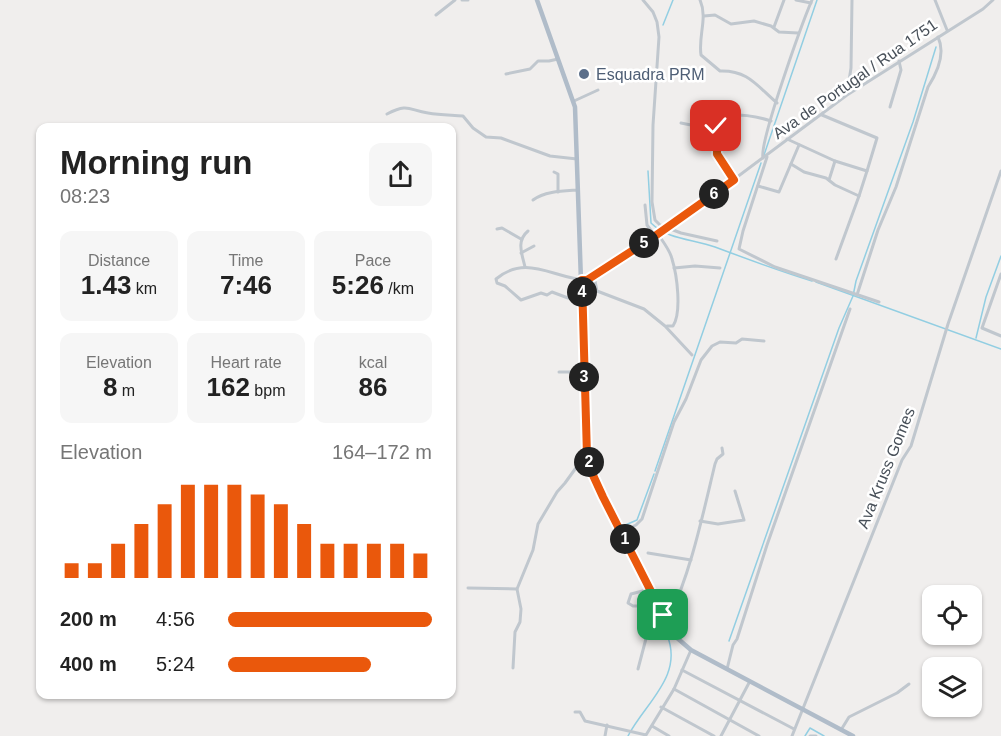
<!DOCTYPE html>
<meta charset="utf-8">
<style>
:root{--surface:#fff;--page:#f6f6f6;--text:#222;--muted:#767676;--accent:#ea580c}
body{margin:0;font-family:Helvetica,sans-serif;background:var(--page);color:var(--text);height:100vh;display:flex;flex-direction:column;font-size:22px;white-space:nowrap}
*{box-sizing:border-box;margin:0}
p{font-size:20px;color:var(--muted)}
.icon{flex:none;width:33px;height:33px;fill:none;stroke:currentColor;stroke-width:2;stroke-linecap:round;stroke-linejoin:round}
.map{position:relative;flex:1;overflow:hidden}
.panel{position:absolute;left:36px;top:123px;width:420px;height:576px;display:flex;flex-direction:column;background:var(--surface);border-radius:12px;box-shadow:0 2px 4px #0004}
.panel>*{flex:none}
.fabs{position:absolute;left:922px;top:585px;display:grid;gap:12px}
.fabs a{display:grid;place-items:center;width:60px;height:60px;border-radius:12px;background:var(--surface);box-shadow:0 2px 4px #0004;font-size:30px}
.pin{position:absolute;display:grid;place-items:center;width:51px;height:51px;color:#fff;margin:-26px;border-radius:12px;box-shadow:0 3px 9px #0006}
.km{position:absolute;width:30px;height:30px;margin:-15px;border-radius:50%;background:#222;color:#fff;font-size:16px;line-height:30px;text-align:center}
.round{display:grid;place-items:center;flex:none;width:63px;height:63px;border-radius:12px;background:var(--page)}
.headline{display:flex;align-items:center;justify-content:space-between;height:102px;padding:0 24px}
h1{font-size:33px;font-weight:700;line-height:45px}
.figures{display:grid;grid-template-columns:repeat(3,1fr);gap:9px;height:102px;padding:6px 24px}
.figures div{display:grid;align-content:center;border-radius:12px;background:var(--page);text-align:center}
.figures b{font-size:26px;font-weight:700}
.figures small{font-size:16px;font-weight:400}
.figures p{font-size:16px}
.chart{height:168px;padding:12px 24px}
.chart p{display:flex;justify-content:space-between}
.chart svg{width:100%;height:108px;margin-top:6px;stroke:var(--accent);stroke-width:6}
ul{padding:0 24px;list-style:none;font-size:20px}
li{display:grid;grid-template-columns:96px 72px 1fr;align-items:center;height:45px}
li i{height:15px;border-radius:8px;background:var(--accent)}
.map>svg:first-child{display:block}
</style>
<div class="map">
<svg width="1001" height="736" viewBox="0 0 1001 736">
<rect width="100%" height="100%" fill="#f0eeed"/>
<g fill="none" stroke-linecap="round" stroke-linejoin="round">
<!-- stream -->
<g stroke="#92cee2" stroke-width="1.5">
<polyline points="663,25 673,0"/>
<polyline points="764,155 817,0"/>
<path d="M648 171 651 223C668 240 694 239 715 247 747 259 779 271 812 281"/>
<polyline points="816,282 1001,349"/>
<polyline points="976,338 986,297 1001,256"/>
<polyline points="655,471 761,163"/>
<polyline points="623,526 637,520 654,474"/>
<polyline points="729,641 839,328 853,296 856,281 913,122 936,47"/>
<path d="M628 736C645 703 684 676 667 635"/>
<polyline points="805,736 810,728 824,736"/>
</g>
<!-- minor -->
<g stroke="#c0c7ce" stroke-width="3">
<polyline points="462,0 468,0"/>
<polyline points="643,0 653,12 657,22 659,37 653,125 652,202 655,220 660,225 681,233 717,241"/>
<path d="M700 0C708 18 698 36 701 55L720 71C748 70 757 86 777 103"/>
<polyline points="796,0 811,3"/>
<polyline points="935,0 947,30"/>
<polyline points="436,15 455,0"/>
<polyline points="704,16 715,15 731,24 754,21 771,26 779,32 798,33"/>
<polyline points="774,27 784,0"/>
<polyline points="506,74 530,69 538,61 549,61 558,59"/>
<polyline points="847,94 851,68 852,0"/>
<polyline points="574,101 598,90"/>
<polyline points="890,107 901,70 899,61"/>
<path d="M387 114C409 103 408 110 428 113 440 115 451 115 463 116L473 128 486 137 501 138 550 156 577 159"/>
<polyline points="822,115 877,138 867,171 835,161"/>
<path d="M681 123C695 126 711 128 725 124L724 117C735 112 759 117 771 121"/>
<polyline points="706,127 717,145 717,155 734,180"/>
<polyline points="787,139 835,161 829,180"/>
<polyline points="767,157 743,231 739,249 775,267 879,302"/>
<path d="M763 158C759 142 803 21 812 0"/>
<polyline points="791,164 804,172 826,178 835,185 859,196 836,259"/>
<polyline points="554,172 558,174 558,192"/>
<polyline points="758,186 779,192 799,145"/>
<polyline points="859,196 867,171"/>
<path d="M533 200C545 191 563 191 578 190"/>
<polyline points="645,205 647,225 655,236"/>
<polyline points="497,229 502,228 521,239"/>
<path d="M658 234C663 242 670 250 672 259 677 275 682 312 673 326H667"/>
<polyline points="521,253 534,246"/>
<path d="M525 267C522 254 516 241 528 231"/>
<polyline points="674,268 695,266 720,268"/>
<polyline points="1001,274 982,328 1001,336"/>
<polyline points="594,276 597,291 644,309 665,326 692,355"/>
<path d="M857 295 878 230 896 187 928 87C937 73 946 54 938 37"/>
<path d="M581 298H568L552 292 547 295 541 293 521 300 505 286 497 283 496 279C527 253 554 279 587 280L705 201 847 95 983 9 993 0"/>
<polyline points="559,372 584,372"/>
<polyline points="578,465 590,466"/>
<polyline points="700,521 718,524 744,520 735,491"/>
<polyline points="621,532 636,525 642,519 674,422 686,399 701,360 712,346 720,342 736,343 742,339 764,341"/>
<polyline points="648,553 691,560"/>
<polyline points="468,588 517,589"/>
<polyline points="650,589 631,594 628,603 633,606 638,606 654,597"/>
<path d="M667 623C691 572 702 518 715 464L717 459 723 454 722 448"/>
<polyline points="513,668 515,632 520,622 521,609 517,589 533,550 538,524 557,492 565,483 586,454"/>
<polyline points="638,669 648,631 665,619"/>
<polyline points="727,669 733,645 737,639 767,545 850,309"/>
<polyline points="682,670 794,729"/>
<polyline points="674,689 759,736"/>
<polyline points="661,707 714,736"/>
<polyline points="575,712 580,712 585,721 646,735 674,689 691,650"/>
<polyline points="652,726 669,736"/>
<polyline points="841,730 849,717 897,693 909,684"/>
<polyline points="605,736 607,725"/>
<polyline points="721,736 750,681"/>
<polyline points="792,736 902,460 911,446 948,324 1001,171"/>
<polyline points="810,736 816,736"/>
</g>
<!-- major -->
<polyline stroke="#b0bcc9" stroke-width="4.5" points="537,0 575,107 587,456 592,473 603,497 665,619 676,637 691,650 853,736"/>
</g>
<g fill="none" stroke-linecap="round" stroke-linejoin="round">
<defs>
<polyline id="route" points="663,615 603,497 592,473 587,456 582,280 587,280 655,236 734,180 717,154 717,145 706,127 716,126"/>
</defs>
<!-- route casing -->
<use href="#route" stroke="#fff" stroke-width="12"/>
<!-- route -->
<use href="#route" stroke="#ea580c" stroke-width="8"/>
</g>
<!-- markers -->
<circle fill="#5c6f8a" stroke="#fff" stroke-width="2" cx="584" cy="74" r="6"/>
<g text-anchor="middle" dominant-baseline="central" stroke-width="5" stroke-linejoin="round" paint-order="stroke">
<!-- service labels -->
<g font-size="16" fill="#4e5e75" stroke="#fff" text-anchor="start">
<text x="596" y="74">Esquadra PRM</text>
</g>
<!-- street labels -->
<g font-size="16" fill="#485059" stroke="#fff">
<text transform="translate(855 79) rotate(-35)">Ava de Portugal / Rua 1751</text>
<text transform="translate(886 468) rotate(-68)">Ava Kruss Gomes</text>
</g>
</g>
</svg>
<div class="fabs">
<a><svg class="icon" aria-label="locate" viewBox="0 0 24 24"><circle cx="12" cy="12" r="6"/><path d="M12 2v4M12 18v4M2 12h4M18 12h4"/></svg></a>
<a><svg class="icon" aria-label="layers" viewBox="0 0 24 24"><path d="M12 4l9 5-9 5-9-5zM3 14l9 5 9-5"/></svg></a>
</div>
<div class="pin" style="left:663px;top:615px;background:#1e9e55"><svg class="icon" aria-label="arrive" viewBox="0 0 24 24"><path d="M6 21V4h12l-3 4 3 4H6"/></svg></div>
<div class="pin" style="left:716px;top:126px;background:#d93025"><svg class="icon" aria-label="check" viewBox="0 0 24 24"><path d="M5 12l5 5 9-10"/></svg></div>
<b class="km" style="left:625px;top:539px">1</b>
<b class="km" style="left:589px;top:462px">2</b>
<b class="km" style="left:584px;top:377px">3</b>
<b class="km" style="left:582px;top:292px">4</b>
<b class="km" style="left:644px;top:243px">5</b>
<b class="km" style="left:714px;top:194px">6</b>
<section class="panel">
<div class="headline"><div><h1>Morning run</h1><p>08:23</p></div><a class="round"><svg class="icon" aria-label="share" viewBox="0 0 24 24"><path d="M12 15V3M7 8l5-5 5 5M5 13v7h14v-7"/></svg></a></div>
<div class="figures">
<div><p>Distance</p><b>1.43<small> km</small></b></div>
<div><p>Time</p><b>7:46</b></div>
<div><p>Pace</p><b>5:26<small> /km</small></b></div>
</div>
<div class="figures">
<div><p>Elevation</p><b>8<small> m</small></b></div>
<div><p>Heart rate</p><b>162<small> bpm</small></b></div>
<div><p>kcal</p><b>86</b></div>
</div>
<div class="chart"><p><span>Elevation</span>164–172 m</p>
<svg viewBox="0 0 160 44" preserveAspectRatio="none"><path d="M5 44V38M15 44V38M25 44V30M35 44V22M45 44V14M55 44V6M65 44V6M75 44V6M85 44V10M95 44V14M105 44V22M115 44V30M125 44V30M135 44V30M145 44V30M155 44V34"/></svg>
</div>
<ul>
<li><b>200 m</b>4:56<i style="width:100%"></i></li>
<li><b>400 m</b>5:24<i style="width:70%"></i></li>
</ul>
</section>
</div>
